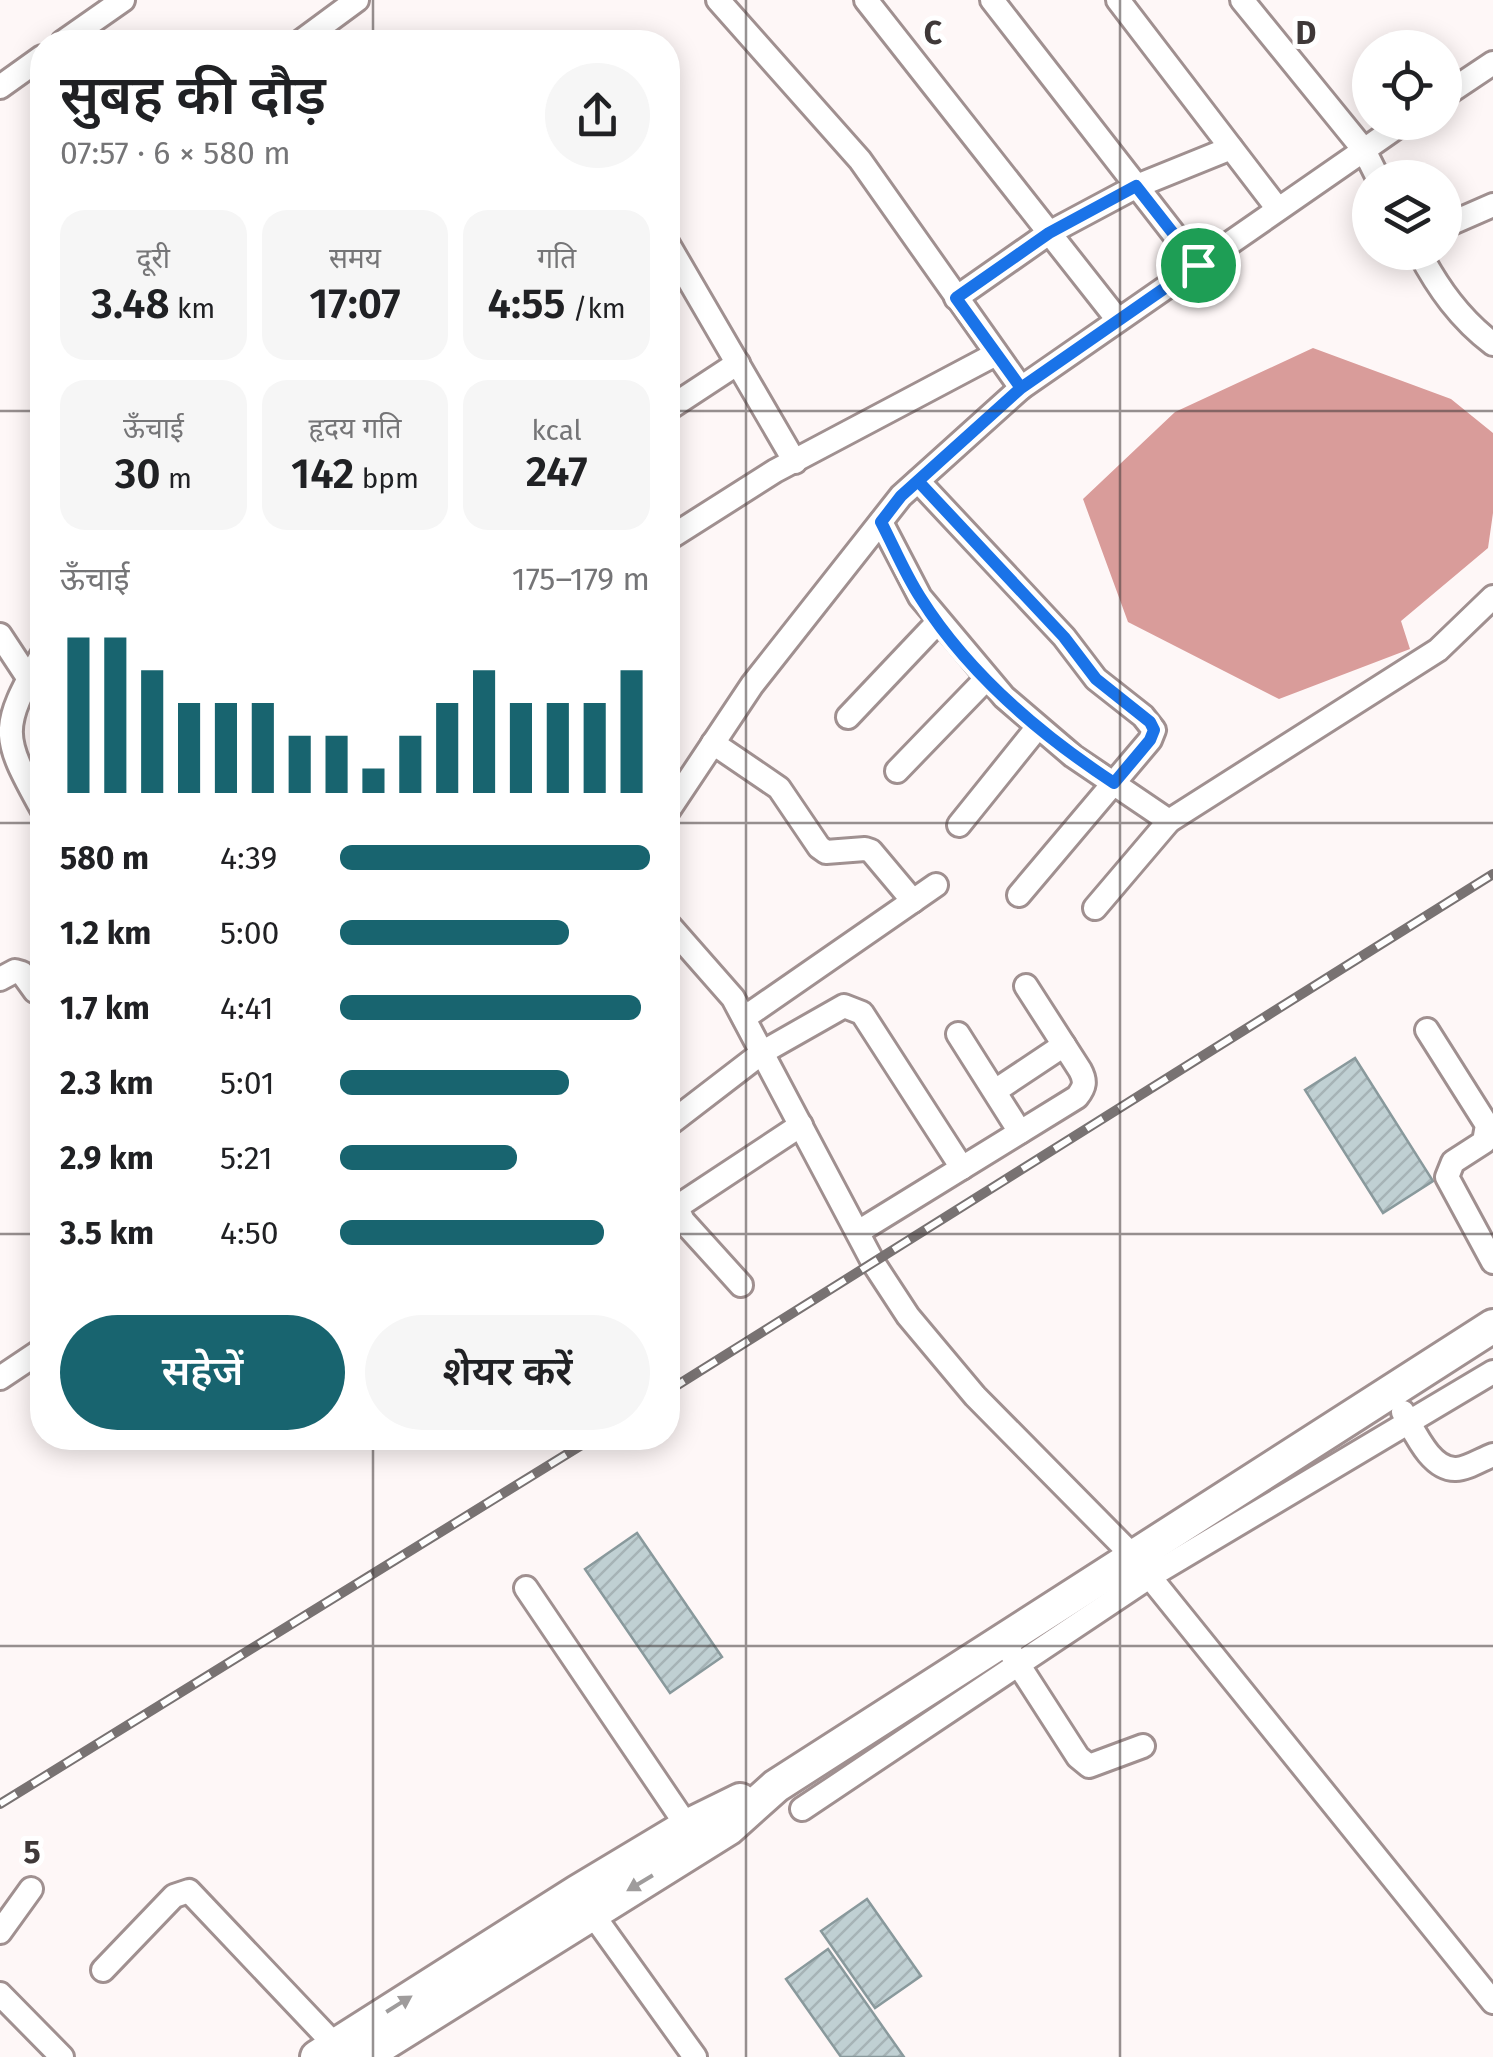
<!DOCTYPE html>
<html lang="hi">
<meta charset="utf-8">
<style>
:root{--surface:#fff;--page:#f6f6f6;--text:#202124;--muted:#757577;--accent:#18646f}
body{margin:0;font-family:"Fira Sans","Noto Sans Devanagari",sans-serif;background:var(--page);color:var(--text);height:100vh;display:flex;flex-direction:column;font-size:38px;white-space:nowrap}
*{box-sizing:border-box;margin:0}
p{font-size:32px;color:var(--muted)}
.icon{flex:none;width:55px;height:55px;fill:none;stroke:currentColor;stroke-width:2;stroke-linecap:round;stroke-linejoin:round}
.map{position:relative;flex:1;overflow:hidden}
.side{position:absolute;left:30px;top:30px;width:650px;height:1420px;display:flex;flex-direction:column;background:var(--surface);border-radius:40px;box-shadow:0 5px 25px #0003}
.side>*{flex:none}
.controls{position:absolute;left:1352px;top:30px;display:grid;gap:20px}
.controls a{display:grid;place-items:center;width:110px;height:110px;border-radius:50%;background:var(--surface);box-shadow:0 5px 25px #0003;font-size:50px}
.pin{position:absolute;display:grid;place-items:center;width:85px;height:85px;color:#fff;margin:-42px;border:5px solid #fff;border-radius:50%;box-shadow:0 2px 10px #0007}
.round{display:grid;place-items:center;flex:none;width:105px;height:105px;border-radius:52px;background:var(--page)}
.headline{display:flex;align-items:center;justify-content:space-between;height:170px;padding:0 30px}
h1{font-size:55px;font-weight:600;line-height:75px}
.metrics{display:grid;grid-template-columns:repeat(3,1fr);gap:15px;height:170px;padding:10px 30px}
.metrics div{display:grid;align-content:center;border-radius:25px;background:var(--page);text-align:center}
.metrics b{font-size:42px;font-weight:600}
.metrics small{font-size:28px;font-weight:400}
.metrics p{font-size:28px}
.chart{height:280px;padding:20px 30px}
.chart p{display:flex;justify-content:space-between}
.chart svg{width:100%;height:180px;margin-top:10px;stroke:var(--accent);stroke-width:6}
.cta{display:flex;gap:20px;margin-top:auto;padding:20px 30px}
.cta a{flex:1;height:115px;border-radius:60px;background:var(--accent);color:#fff;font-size:40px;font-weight:600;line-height:115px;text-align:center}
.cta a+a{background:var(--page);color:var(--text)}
ul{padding:0 30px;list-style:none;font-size:32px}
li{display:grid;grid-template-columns:160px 120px 1fr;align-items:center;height:75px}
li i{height:25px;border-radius:12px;background:var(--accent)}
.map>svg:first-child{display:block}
</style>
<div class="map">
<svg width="1493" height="2057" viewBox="0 0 1493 2057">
<defs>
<pattern id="building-hatch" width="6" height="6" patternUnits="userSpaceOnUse" patternTransform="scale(2.5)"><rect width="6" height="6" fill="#c0d0d3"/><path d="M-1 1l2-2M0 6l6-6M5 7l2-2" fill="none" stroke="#a6b3b6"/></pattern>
</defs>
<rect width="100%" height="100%" fill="#fef7f7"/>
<!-- water -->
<polygon fill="#d99c9a" points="1313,348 1451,399 1493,433 1493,513 1488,548 1401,621 1410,649 1279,699 1128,622 1083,499 1175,412"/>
<!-- building -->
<g fill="url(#building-hatch)" stroke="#89999c" stroke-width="2.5">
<polygon points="1355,1058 1433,1181 1383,1213 1305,1090"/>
<polygon points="637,1533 722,1657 670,1693 585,1569"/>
<polygon points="867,1899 921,1976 875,2008 821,1931"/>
<polygon points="828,1949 904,2057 841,2057 786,1979"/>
</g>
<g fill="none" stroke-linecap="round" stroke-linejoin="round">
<defs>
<g id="minor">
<polyline points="718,0 860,160 1021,388"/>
<polyline points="866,0 1118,320"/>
<polyline points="992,0 1198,265"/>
<polyline points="1118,0 1278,209"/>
<polyline points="1242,0 1364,150 1404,122"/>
<polyline points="63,42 123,0"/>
<polyline points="300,42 357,0"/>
<polyline points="0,87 42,57"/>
<polyline points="1445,95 1493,63"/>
<polyline points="1445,226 1493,205"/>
<polyline points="668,244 795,462"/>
<path d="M1419 252C1438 288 1460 319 1493 344"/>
<polyline points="956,298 1049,233 1137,186 1231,148"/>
<polyline points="668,409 738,363"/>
<polyline points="918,481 1064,637 1096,679 1143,716 1154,730 1150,740 1019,895"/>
<polyline points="881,522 920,597 1004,697 1073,756 1169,821"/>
<polyline points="668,539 775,471 996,354"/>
<polyline points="0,635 29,679"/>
<path d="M42 655C0 729 1 735 42 809"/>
<polyline points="848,717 938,622"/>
<polyline points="713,743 779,788 819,847 826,852 865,849 871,851 913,901"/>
<polyline points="897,771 987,678"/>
<polyline points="668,811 752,685 901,496 1021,388 1364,150 1378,178"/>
<polyline points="959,825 1037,728"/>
<polyline points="1095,908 1169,821 1438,650 1493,597"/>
<polyline points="668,924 733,998 874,1264 908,1316 975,1396 1133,1556 1493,2002"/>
<polyline points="0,979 15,971 22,973 35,991 42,992"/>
<polyline points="744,1018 936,885"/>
<polyline points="1427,1030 1487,1125 1484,1142 1453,1162 1447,1177 1493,1262"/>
<polyline points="958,1034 1020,1132"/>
<polyline points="995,1091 1064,1045"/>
<polyline points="668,1125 763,1052 844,1006 862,1013 962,1168"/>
<path d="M858 1232 1077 1097C1085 1087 1086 1081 1080 1070L1026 986"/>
<polyline points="741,1285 683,1221 679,1212 680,1205 801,1125"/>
<polyline points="0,1378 42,1350"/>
<path d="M1403 1412C1414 1430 1430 1470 1456 1469 1467 1469 1482 1459 1493 1455"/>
<polyline points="526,1588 687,1826"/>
<polyline points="1011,1653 1078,1757 1089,1766 1143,1746"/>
<polyline points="802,1809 1149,1577 1493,1372"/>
<polyline points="591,1912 695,2057"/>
<polyline points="0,1932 31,1889"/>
<polyline points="103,1970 174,1896 189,1891 335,2045"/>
<polyline points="0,1994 62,2057"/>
</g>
<g id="highway">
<polyline points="317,2057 577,1892 687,1826 740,1800"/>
<polyline points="363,2057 728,1829 776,1786 1493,1326"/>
</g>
</defs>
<!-- minor casing -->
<use href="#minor" stroke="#a09090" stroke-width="28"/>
<!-- highway casing -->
<use href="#highway" stroke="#a09090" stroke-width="38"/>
<!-- minor -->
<use href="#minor" stroke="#fff" stroke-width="22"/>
<!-- highway -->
<use href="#highway" stroke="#fff" stroke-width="32"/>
<defs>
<g id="rail">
<polyline points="668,1391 1493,874"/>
<polyline points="0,1804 593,1438"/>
</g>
</defs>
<!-- rail casing -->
<use href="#rail" stroke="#787272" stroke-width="10"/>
<!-- rail -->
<use href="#rail" stroke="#fff" stroke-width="6" stroke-dasharray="19" stroke-linecap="butt"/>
</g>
<!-- one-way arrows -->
<defs><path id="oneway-solid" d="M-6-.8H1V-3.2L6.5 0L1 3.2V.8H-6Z" transform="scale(2.5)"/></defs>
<g fill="#9f9c9c">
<use href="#oneway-solid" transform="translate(640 1883) rotate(149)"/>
<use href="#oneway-solid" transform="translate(399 2004) rotate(-32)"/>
</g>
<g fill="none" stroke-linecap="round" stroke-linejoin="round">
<defs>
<path id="route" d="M1198 265 1021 388 901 496 881 522C894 547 905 574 920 597 967 672 1041 735 1114 783L1150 740 1154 730 1150 722 1096 679 1064 637 918 481 1021 388 956 298 1049 233 1136 186 1198 265"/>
</defs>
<!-- route casing -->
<use href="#route" stroke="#fff" stroke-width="20"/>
<!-- route -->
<use href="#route" stroke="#1a73e8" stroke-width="12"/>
</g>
<!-- grid -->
<path fill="none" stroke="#3f3939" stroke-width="2.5" stroke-opacity="0.55" d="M373 0V42M746 0V2057M1120 0V2057M0 411H42M668 411H1493M0 823H42M668 823H1493M0 1234H42M668 1234H1493M373 1438V2057M0 1646H1493"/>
<g font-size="32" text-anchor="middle" font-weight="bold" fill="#3f3939" stroke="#fff" stroke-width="10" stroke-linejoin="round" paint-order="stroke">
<text x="933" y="44">C</text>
<text x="1306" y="44">D</text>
<text x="32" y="1863">5</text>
</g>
</svg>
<div class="controls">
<a><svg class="icon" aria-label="locate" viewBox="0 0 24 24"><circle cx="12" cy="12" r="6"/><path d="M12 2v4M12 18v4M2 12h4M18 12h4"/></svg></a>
<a><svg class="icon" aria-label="layers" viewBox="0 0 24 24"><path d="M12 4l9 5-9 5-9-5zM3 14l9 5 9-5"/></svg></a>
</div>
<div class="pin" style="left:1198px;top:265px;background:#1e9e55"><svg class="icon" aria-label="arrive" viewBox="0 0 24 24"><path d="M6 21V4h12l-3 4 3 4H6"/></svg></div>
<section class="side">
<div class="headline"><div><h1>सुबह की दौड़</h1><p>07:57 · 6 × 580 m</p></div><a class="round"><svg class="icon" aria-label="share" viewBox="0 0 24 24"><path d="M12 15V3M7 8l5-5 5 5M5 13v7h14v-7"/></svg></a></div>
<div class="metrics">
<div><p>दूरी</p><b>3.48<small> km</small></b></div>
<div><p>समय</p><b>17:07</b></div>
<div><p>गति</p><b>4:55<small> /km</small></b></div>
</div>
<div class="metrics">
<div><p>ऊँचाई</p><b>30<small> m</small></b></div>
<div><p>हृदय गति</p><b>142<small> bpm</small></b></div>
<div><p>kcal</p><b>247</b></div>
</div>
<div class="chart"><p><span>ऊँचाई</span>175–179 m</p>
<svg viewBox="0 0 160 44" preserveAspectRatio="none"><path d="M5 44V6M15 44V6M25 44V14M35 44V22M45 44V22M55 44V22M65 44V30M75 44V30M85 44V38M95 44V30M105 44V22M115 44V14M125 44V22M135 44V22M145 44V22M155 44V14"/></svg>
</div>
<ul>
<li><b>580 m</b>4:39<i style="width:100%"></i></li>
<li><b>1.2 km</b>5:00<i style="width:74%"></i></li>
<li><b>1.7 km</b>4:41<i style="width:97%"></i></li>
<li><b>2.3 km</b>5:01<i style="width:74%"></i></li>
<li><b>2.9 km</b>5:21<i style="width:57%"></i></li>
<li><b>3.5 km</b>4:50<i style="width:85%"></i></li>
</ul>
<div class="cta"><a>सहेजें</a><a>शेयर करें</a></div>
</section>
</div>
